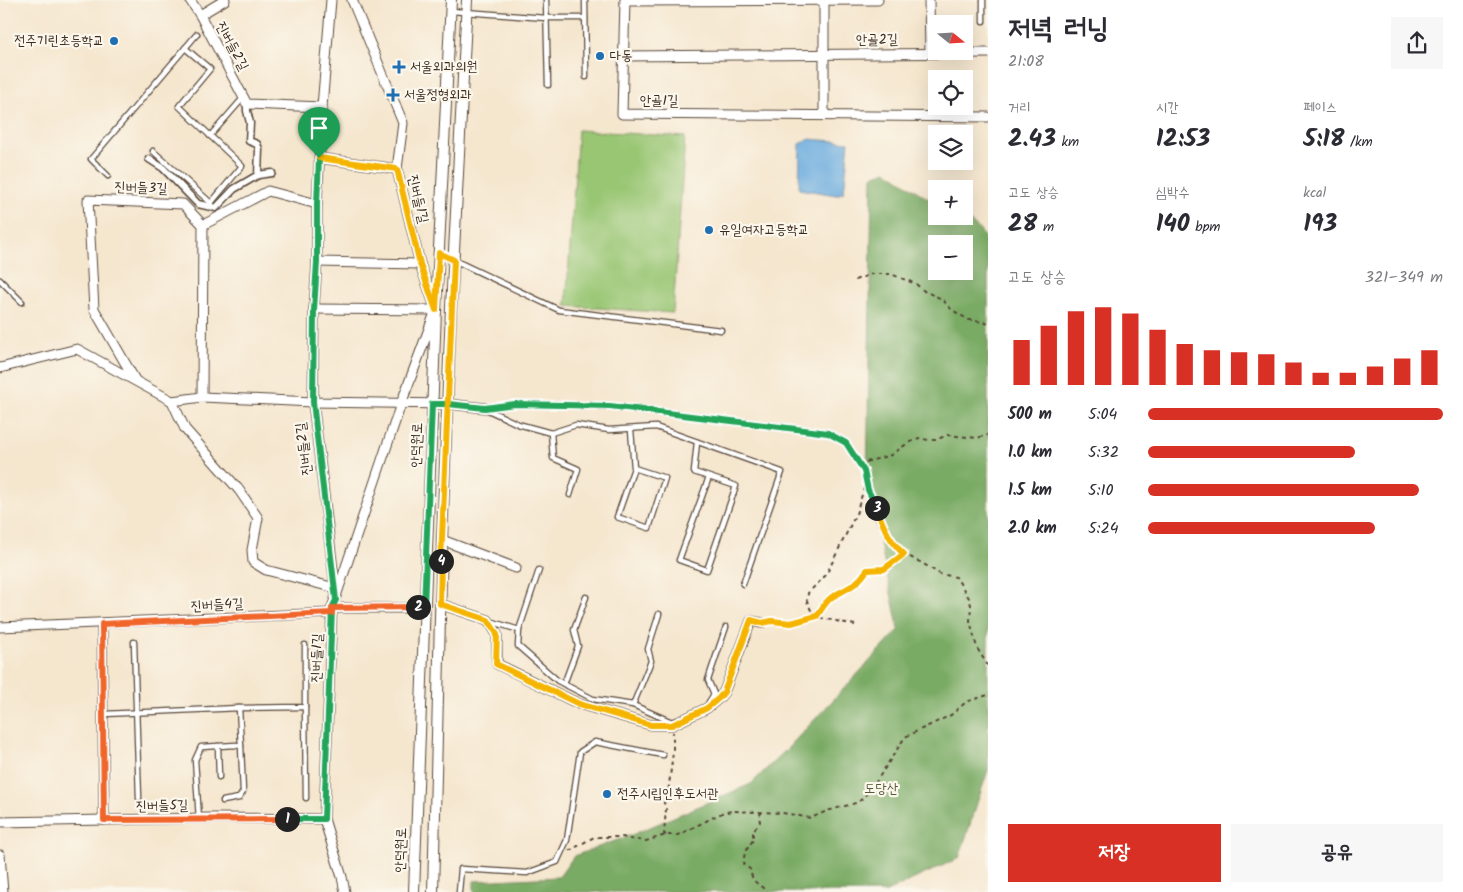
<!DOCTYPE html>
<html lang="ko">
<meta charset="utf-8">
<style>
:root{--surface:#fff;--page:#f7f7f7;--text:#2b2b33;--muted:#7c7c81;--accent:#d93025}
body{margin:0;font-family:Kalam,"Poor Story",sans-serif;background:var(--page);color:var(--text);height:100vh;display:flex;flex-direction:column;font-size:19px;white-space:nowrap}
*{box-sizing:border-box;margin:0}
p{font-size:16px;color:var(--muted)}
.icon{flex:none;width:28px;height:28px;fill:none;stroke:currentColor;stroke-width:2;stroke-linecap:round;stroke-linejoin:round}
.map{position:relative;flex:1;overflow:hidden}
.details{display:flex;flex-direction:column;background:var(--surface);width:475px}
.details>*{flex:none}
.needle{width:32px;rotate:108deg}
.controls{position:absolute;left:928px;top:15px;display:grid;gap:10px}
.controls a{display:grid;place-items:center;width:45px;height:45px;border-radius:0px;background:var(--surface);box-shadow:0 5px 20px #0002;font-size:25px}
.pin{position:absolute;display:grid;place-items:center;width:42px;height:42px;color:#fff;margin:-51px -21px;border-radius:50% 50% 50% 0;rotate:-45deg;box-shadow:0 0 5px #0007}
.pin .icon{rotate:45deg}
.km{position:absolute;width:25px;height:25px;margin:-12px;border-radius:50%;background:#222;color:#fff;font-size:14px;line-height:25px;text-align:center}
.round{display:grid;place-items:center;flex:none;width:52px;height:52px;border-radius:0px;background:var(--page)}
.overview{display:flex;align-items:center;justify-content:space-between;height:85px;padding:0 20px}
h1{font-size:28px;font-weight:700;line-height:38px}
.figures{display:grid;grid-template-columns:repeat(3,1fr);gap:8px;height:85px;padding:5px 20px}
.figures div{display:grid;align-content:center}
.figures b{font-size:25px;font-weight:700}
.figures small{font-size:14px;font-weight:400}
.figures p{font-size:14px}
.chart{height:140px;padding:10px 20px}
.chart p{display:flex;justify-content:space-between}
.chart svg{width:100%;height:90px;margin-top:5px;stroke:var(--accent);stroke-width:6}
.cta{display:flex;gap:10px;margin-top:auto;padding:10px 20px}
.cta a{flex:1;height:58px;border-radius:0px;background:var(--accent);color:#fff;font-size:20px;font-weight:700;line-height:58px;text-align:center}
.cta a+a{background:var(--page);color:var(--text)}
ul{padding:0 20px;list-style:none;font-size:16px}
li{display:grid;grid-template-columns:80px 60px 1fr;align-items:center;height:38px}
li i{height:12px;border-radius:6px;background:var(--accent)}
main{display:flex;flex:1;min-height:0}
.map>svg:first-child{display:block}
</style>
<main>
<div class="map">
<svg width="988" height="892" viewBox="0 0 988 892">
<rect width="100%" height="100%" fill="#fbf7ec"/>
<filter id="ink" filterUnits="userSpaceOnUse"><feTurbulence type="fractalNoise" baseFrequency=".02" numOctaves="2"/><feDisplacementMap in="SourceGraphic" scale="10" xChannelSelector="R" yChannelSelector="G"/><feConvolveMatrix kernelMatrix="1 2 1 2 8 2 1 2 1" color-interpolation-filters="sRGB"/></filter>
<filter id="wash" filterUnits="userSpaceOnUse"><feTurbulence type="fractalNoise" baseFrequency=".0096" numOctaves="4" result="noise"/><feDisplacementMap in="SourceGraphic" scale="20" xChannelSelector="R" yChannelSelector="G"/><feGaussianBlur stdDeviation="1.12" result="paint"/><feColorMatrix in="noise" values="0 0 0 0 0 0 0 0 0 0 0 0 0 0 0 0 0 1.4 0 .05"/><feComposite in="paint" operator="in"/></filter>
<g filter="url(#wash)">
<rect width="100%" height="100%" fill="#f5e6ce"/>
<!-- green -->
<polygon fill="#99c673" stroke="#6a7848" points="578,130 685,137 673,313 566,306"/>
<!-- forest -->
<path fill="#7aab65" stroke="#5a6a42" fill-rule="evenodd" d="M887 171 936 204V216C963 216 972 218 988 241V770L959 858 886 892H474V881L559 877 574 856 634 834 751 784 788 748 899 630 867 484 872 176ZM936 244H964V271H936Z"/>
<!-- water -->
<polygon fill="#6aabde" stroke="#526a7e" points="808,139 849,142 844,192 836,195 799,189 800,144"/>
</g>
<g filter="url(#ink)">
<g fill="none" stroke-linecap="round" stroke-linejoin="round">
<defs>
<g id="service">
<polyline points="546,0 548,85"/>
<polyline points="585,0 586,77"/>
<polyline points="983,0 983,21"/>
<polyline points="451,11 546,18 585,18"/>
<polyline points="210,136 244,97"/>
<polyline points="153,151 211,203 242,166 179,106 210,69 185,48"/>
<polyline points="108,176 91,159 197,34"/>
<polyline points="439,253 559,310 721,330"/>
<polyline points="0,280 22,302"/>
<polyline points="485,408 515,404 610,406 828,433 846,443 859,464"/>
<polyline points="486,409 518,424 551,433 553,458 578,469 570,495"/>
<polyline points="631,430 634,468 665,478 649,528 617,517 634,468"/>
<polyline points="551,433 576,425 609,430 656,427 782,472 743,584"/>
<polyline points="697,442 694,472 736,486 707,570 679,560 709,477"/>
<polyline points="490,621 519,630 539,570"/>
<polyline points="519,630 518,646 558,681 593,699 633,705 672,722 674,721"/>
<polyline points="134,642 139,798"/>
<polyline points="564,684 578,646 574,630 586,597"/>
<polyline points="709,702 714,694 708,680 726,627"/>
<polyline points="633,705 651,661 648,649 659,614"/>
<polyline points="305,707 306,798"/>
<polyline points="239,708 305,707 305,645"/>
<polyline points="104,714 239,708 241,746"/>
<polyline points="218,746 219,777"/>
<polyline points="199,819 195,760 201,747 236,745 241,746 243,792 239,798 223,801"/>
<polyline points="459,892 461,869 527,873 557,862 567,840 580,752 595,742 663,755"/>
</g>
<g id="pedestrian">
<polyline points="247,104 247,111 250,123 249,141 257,144 259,149 258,175 272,173"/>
<polyline points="149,159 163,168 198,204 216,208 234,189 258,175"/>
</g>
<g id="minor">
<polyline points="190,0 200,15 247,104 322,107"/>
<polyline points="331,0 322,107 317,204 317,262 314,309 313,402 336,595"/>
<polyline points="625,0 622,114 988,117"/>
<polyline points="929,0 930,53"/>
<polyline points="625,1 878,0"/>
<polyline points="200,15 225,0"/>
<polyline points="624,56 988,53"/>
<polyline points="824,115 824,0"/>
<polyline points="319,158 397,169"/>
<polyline points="203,225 268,191 317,204"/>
<polyline points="317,262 420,264"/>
<polyline points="314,309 436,310"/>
<polyline points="0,368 77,349 172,401 185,429 239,490 258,518 252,550 253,562 266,570 335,588"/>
<polyline points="135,380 94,309 88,200 183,204 203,225 202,397"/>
<polyline points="172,401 202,397 313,402 448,404 485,408"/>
<polyline points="442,540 516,568"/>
<polyline points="440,604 488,620 497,634 497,664 579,704 651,725 672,725 707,708 719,698 724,692 751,621 762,623"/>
<polyline points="332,608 424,608"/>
<polyline points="102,624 104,820"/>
<polyline points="0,627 332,613"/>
<polyline points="0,822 212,818 324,819"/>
<polyline points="0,855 3,892"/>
<polyline points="345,892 342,877 324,819 332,608 401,404 436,310 420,264 397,169 403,123 352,0"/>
</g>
<g id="tertiary">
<polyline points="414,892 436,310 451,0"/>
<polyline points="433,892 442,540 451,309 467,0"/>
</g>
</defs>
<!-- service casing -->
<use href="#service" stroke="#574638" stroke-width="7"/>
<!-- pedestrian casing -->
<use href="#pedestrian" stroke="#574638" stroke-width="9"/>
<!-- minor casing -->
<use href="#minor" stroke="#574638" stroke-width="11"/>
<!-- tertiary casing -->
<use href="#tertiary" stroke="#574638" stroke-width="12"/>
<!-- path -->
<g stroke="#574638" stroke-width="2" stroke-dasharray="4 4" stroke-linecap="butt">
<polyline points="855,280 872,274 891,274 916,284 924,291 942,299 952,310 969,320 984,322 988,324"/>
<polyline points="866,462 891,455 908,443 919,438 928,440 935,440 948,435 977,438 988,435"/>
<polyline points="862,468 868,490 892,543 902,553 922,563 940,574 956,577 969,598 971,605 970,621 977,648 988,666"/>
<polyline points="771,622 791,623 817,616 831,598 856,584 867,570 883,569 903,554"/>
<polyline points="855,625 822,618 813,615 807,601 808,593 826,575 856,514 866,482"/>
<path d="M762 812 759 816 760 822 753 831V840L745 852 743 864 751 870C751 881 756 882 763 888L764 892"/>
<polyline points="666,835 664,834 666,809 664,803 668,794 673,752 673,732"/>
<polyline points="569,851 594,837 622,837 630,839 646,841 666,835 678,835 722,813 732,811 783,813 811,818 827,811 856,803 862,799 874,785 905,737 951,715 966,702 988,695"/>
</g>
<!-- service -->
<use href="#service" stroke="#fff" stroke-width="4.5"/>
<!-- pedestrian -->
<use href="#pedestrian" stroke="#fff" stroke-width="6"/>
<!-- minor -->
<use href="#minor" stroke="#fff" stroke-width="9"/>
<!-- tertiary -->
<use href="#tertiary" stroke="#fff" stroke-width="10"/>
</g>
</g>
<g fill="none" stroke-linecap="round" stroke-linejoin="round" filter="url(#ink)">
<defs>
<polyline id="split-1" points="287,819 324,819 332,608 336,600 313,402 314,310 317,262 317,204 319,158"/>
<polyline id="split-2" points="287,819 104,820 102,624 332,613 332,608 418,607"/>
<polyline id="split-3" points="418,607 424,608 432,404 448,404 485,408 515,404 610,406 828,433 846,443 864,471 868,490 877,508"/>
<path id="split-4" d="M441 561 440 604 488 620 497 634 496 664 579 704 651 725H672L707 708 719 698 724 692 751 620 762 623 772 621 791 623 817 616C821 610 825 602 832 597 847 588 857 586 867 570L884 569 904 554C890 542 882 525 877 508"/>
<polyline id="split-5" points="319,158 397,169 420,264 436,310 439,253 454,260 441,561"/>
</defs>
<!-- split-1 casing -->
<use href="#split-1" stroke="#fff" stroke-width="10"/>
<!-- split-2 casing -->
<use href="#split-2" stroke="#fff" stroke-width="10"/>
<!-- split-3 casing -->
<use href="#split-3" stroke="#fff" stroke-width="10"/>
<!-- split-4 casing -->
<use href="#split-4" stroke="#fff" stroke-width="10"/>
<!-- split-5 casing -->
<use href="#split-5" stroke="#fff" stroke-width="10"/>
<!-- split-1 -->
<use href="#split-1" stroke="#22a559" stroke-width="6"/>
<!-- split-2 -->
<use href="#split-2" stroke="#f0652b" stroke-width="6"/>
<!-- split-3 -->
<use href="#split-3" stroke="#22a559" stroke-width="6"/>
<!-- split-4 -->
<use href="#split-4" stroke="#f5b400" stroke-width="6"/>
<!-- split-5 -->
<use href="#split-5" stroke="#f5b400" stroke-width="6"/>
</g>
<!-- markers -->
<g fill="#1f6fb2" stroke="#fbf7ec" stroke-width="2">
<circle cx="114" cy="41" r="5"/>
<circle cx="600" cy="56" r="5"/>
<path d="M396.5 59.5h5v5h5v5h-5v5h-5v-5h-5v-5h5z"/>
<path d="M390.5 87.5h5v5h5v5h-5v5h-5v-5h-5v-5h5z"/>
<circle cx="709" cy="230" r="5"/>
<circle cx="607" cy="794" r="5"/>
</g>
<g text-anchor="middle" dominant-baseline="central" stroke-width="4.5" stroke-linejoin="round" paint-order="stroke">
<!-- street labels -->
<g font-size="14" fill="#3b2a1e" stroke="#fbf7ec">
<text transform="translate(877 40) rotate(-1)">안골2길</text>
<text transform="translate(232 46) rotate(62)">진버들2길</text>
<text x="659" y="101">안골1길</text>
<text transform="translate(141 188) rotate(2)">진버들3길</text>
<text transform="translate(418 199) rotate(77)">진버들1길</text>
<text transform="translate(417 445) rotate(-88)">안덕원로</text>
<text transform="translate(304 449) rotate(-97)">진버들2길</text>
<text transform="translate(217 605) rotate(-3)">진버들4길</text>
<text transform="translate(317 658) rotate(-88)">진버들1길</text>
<text transform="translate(162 806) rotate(-1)">진버들5길</text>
<text transform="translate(401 850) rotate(-88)">안덕원로</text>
</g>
<!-- poi labels -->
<g font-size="14" fill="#3b2a1e" stroke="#fbf7ec" text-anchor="start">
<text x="104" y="41" text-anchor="end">전주기린초등학교</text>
<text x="610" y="56">다동</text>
<text x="410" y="67">서울외과의원</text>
<text x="404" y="95">서울정형외과</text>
<text x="719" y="230">유일여자고등학교</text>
<text x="617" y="794">전주시립인후도서관</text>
</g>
<!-- park labels -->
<g font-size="14" fill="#575938" stroke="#fbf7ec">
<text x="881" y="789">도당산</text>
</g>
</g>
</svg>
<div class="controls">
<a><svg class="needle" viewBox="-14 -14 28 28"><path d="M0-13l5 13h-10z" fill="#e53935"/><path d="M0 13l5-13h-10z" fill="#7c7c81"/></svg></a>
<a><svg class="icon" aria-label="locate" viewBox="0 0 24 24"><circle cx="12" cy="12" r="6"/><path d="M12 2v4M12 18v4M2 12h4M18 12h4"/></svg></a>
<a><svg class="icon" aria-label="layers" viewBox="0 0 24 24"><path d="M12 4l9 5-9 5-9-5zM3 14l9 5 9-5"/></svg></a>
<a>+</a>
<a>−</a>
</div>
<div class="pin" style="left:319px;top:158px;background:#1e9e55"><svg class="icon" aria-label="arrive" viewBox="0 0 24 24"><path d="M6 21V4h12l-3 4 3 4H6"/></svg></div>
<b class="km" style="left:287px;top:819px">1</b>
<b class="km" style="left:418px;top:607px">2</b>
<b class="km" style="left:877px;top:508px">3</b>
<b class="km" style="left:441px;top:561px">4</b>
</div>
<section class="details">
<div class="overview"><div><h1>저녁 러닝</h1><p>21:08</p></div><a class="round"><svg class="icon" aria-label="share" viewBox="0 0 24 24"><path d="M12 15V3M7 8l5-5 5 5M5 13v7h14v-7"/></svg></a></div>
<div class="figures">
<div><p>거리</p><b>2.43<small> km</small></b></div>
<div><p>시간</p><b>12:53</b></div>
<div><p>페이스</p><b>5:18<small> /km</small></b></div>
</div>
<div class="figures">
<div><p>고도 상승</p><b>28<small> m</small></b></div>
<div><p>심박수</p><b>140<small> bpm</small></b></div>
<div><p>kcal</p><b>193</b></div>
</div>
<div class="chart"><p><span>고도 상승</span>321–349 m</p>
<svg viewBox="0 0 160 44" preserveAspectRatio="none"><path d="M5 44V22M15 44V15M25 44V8M35 44V6M45 44V9M55 44V17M65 44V24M75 44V27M85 44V28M95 44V29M105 44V33M115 44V38M125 44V38M135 44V35M145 44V31M155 44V27"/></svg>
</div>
<ul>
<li><b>500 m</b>5:04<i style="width:100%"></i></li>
<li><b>1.0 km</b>5:32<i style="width:70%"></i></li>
<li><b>1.5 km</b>5:10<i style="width:92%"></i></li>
<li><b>2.0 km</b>5:24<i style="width:77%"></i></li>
</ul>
<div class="cta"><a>저장</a><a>공유</a></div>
</section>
</main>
